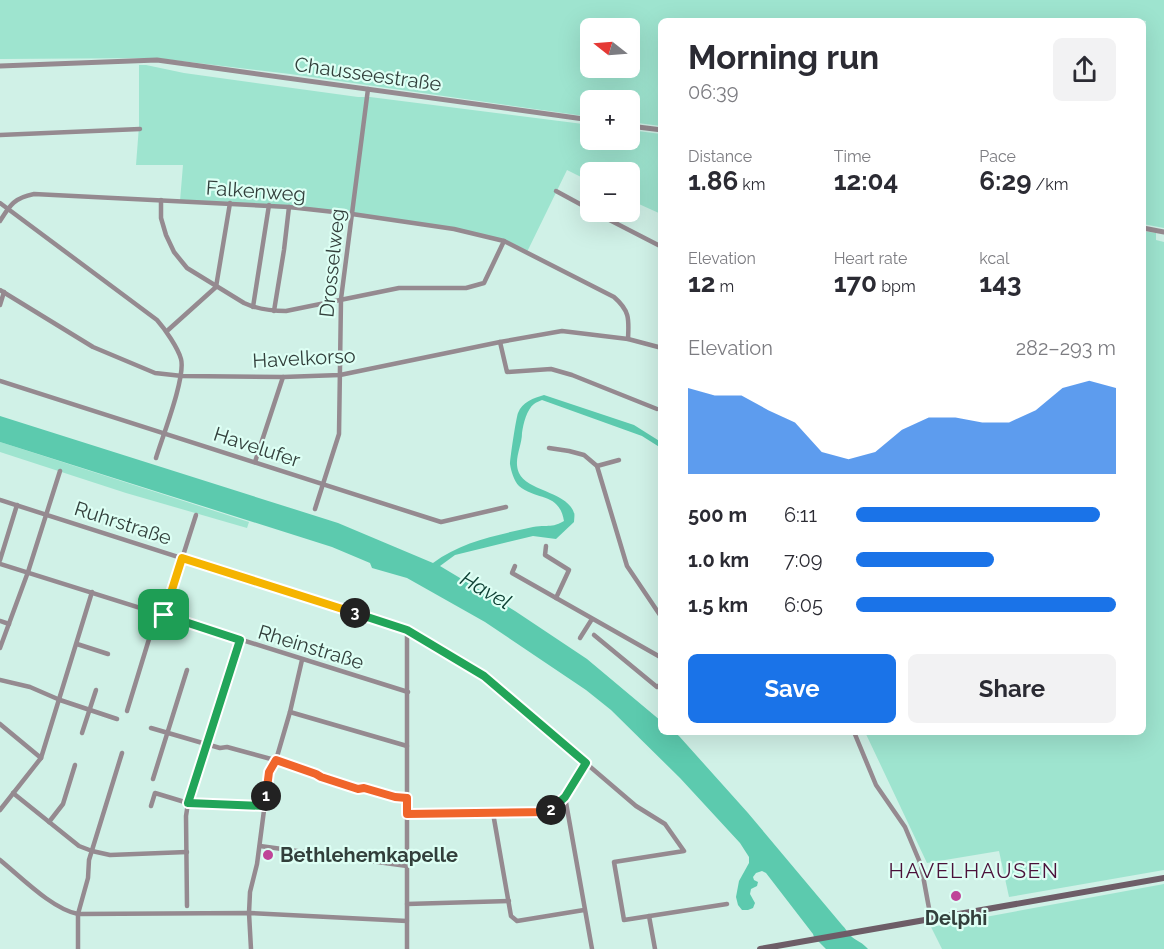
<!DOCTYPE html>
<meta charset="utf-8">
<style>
:root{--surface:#fff;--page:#f2f2f3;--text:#2b2b33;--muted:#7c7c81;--accent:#1a73e8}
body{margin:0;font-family:Raleway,sans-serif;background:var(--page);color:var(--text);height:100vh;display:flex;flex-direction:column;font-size:22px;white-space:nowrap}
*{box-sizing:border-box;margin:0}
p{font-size:20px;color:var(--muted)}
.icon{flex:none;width:33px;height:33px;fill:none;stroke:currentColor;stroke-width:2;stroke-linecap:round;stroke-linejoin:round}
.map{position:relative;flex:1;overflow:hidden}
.drawer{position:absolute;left:658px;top:18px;width:488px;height:717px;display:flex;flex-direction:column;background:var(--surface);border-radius:9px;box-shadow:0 6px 24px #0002}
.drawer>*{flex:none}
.needle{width:39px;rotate:287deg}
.tools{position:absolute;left:580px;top:18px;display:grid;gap:12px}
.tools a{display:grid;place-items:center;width:60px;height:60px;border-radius:9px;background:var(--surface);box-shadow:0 6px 24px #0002;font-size:30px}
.pin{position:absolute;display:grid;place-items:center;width:51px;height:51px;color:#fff;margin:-26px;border-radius:12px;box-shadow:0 3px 9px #0006}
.km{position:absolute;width:30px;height:30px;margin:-15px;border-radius:50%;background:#222;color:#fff;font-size:16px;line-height:30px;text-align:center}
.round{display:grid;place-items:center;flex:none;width:63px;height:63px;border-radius:9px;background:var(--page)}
.overview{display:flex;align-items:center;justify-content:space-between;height:102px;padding:0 30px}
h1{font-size:33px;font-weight:700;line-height:45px}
.figures{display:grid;grid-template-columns:repeat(3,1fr);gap:9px;height:102px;padding:6px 30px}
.figures div{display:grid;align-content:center}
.figures b{font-size:26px;font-weight:700}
.figures small{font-size:16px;font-weight:400}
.figures p{font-size:16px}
.chart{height:168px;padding:12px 30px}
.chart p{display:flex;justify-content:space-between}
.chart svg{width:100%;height:108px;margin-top:6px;fill:var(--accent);opacity:.7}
.button{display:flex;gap:12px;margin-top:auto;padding:12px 30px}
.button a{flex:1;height:69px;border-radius:9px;background:var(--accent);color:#fff;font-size:24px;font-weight:700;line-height:69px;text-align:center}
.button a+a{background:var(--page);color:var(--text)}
ul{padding:0 30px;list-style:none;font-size:20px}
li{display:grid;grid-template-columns:96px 72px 1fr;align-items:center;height:45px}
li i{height:15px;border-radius:8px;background:var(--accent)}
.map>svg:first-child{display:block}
</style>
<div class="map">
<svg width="1164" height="949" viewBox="0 0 1164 949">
<rect width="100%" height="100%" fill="#d0f1e7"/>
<!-- green -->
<g fill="#9ee4cf" fill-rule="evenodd">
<path d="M0 0H1164V228L1143 224V38L1146 21 1139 20 662 21 661 126 630 122V100H591V117L290 74 156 58 0 59ZM591 28H630V68H591Z"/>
<polygon points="139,65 146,65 184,73 358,97 370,97 591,125 591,140 630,140 630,130 661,134 661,214 630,200 630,172 591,172 591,182 567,170 527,252 504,241 454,229 352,214 180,201 183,165 136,165 139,126"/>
<polygon points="1143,231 1156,233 1156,240 1164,242 1164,870 1009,897 999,851 927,863 865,732 1143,732"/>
<polygon points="0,442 249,522 247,528 126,493 0,452"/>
<polygon points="1164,884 1164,949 942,949 931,927"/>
</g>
<!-- water -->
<path fill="#5ccaae" d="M544 395 634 425 661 442V448L642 436 542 400C540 401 536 402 534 404 527 409 523 424 522 433 522 446 513 460 519 473 527 491 568 492 574 513 575 513 574 521 574 522L556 539 533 536 455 555 440 566 515 611 587 659 661 721 662 732H674L679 736 748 813 842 925C846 929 847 932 852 937 857 941 863 943 868 949H826L814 937 813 934 766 873 762 871 756 873 753 877 754 880 758 882 757 886 751 889 750 894 755 903 753 908 748 910H742L738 905 736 897 739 881 749 863V857L740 843 680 778 611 710 586 690 485 622 407 578 372 568 370 563 332 547 0 442V416L338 523 433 563C462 541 498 535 533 527 547 524 550 529 564 521 559 492 537 501 519 486 514 481 511 471 510 464 510 459 516 418 518 413 522 402 534 398 544 395Z"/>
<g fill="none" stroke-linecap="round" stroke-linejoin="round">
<!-- minor -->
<g stroke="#958a90" stroke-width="4.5">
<polyline points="0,135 140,129"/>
<polyline points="556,191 591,210"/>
<path d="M161 200V218L166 235 174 252 187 268 244 303C257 309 271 311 286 311L399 288H466L484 283 504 241"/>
<path d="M0 203 157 320C165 329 178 348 181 359 186 377 162 438 156 458"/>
<polyline points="594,212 662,247"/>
<path d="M0 221C10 205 14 198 34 194L289 207 352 214 454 229 504 241 614 297C630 311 629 319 628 339"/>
<polyline points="0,290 93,347 155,373 182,376 283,377 340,375 500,342 562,331 628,339 662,348"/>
<polyline points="0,305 4,292"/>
<polyline points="253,307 269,205"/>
<polyline points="274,311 284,250 289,207"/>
<polyline points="167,331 216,287 230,203"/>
<polyline points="500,342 507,372 551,369 572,375 657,409"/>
<polyline points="0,381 441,522 506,507"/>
<polyline points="549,448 569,451 584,455 597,466 627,566 662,618"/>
<polyline points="255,462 283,377"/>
<polyline points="597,466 619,460"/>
<polyline points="0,500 407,630 484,676 636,806 665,824 684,851 614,862 624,920 727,904"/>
<polyline points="315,509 339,434 341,299 368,89"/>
<polyline points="546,546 545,555 569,570 556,598"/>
<polyline points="0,560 17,505"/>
<polyline points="0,564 408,692"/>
<polyline points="515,566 512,573 662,658"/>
<polyline points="164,615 196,515"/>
<polyline points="0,621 9,624"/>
<polyline points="594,635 657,687 662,683"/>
<polyline points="580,638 592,619"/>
<polyline points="77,644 108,654"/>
<polyline points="0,648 28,572 60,471"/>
<polyline points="0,680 30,687 60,700 117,719"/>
<polyline points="127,711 157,613"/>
<polyline points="290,712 407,746"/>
<polyline points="0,724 41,758"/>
<polyline points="151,728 206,744 220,748 227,747 271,759 358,789 364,788 395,797 407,798"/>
<polyline points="854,732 876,785 905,827 921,865 931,919"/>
<polyline points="82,733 96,690"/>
<polyline points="153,779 187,670"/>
<polyline points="13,793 79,846 92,851 110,855 187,852"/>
<polyline points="565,797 592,949"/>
<polyline points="151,806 155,793 188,803 265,806"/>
<polyline points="0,810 41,758 92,592"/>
<polyline points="493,813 511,916 517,921 584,910"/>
<polyline points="407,814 549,812 565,797 586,763"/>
<polyline points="49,822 63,804 75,765"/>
<polyline points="260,846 407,866"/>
<path d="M0 860C21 877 52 909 78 914L249 913 407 921"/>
<polyline points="407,904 509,901"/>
<polyline points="187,906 186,816 188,803 240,640"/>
<polyline points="649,916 655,949"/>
<polyline points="78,949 78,914 88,878 89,860 122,753"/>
<polyline points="251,949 249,913 250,892 257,864 269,772 276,760 290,712 302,660"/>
<polyline points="407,949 407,630"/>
</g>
<!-- tertiary -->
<g stroke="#958a90" stroke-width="5">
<polyline points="0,66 157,60 591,120"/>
<polyline points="630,126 662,130"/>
<polyline points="1143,228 1164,232"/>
</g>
<!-- secondary -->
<polyline stroke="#6d5d67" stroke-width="6" points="760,949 1164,878"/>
</g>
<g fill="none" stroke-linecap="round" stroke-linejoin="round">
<defs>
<polyline id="split-1" points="164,615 240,640 188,803 265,806 266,796"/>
<polyline id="split-2" points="266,796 269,772 276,760 316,774 321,777 358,789 364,788 395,797 407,798 407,814 549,812 551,810"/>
<polyline id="split-3" points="355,613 407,630 484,676 586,763 565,797 551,810"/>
<polyline id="split-4" points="164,615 182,558 355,613"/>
</defs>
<!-- split-1 casing -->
<use href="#split-1" stroke="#fff" stroke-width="12"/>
<!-- split-2 casing -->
<use href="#split-2" stroke="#fff" stroke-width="12"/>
<!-- split-3 casing -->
<use href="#split-3" stroke="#fff" stroke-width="12"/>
<!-- split-4 casing -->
<use href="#split-4" stroke="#fff" stroke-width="12"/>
<!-- split-1 -->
<use href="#split-1" stroke="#22a559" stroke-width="8"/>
<!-- split-2 -->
<use href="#split-2" stroke="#f0652b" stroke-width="8"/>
<!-- split-3 -->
<use href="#split-3" stroke="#22a559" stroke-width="8"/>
<!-- split-4 -->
<use href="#split-4" stroke="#f5b400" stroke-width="8"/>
</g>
<!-- markers -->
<g fill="#bf4598" stroke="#ddfff4" stroke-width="2">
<circle cx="268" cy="855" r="6"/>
<circle cx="956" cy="896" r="6"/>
</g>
<g text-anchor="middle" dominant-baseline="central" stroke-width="4.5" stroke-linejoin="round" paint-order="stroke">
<!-- street labels -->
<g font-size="20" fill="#323f3b" stroke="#ddfff4">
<text transform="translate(368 74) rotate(8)">Chausseestraße</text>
<text transform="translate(256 191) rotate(4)">Falkenweg</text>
<text transform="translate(332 263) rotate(-84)">Drosselweg</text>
<text transform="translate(304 358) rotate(-3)">Havelkorso</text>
<text transform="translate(257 447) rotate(18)">Havelufer</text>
<text transform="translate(123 523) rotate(18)">Ruhrstraße</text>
<text transform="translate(311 647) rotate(17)">Rheinstraße</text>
</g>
<!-- poi labels -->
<g font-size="20" font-weight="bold" fill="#323f3b" stroke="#ddfff4" text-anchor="start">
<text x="280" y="855">Bethlehemkapelle</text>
<text x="956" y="918" text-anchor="middle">Delphi</text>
</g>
<!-- water labels -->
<g font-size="21" font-style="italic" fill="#0e4034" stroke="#ddfff4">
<text transform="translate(486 590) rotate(30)">Havel</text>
</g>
<!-- neighbourhood labels -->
<g font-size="21" letter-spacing="1.5" fill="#4b113a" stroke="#ddfff4">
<text x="974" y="870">HAVELHAUSEN</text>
</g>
</g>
</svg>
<div class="tools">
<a><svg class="needle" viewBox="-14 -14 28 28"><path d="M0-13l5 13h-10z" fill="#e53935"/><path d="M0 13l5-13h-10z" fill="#7c7c81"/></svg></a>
<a>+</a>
<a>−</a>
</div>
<div class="pin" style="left:164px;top:615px;background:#1e9e55"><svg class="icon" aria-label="arrive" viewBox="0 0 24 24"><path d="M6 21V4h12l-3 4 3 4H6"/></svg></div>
<b class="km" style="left:266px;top:796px">1</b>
<b class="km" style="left:551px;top:810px">2</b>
<b class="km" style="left:355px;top:613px">3</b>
<section class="drawer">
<div class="overview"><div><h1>Morning run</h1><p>06:39</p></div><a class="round"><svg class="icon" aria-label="share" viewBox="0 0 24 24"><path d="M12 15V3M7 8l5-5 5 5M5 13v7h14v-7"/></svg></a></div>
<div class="figures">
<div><p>Distance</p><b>1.86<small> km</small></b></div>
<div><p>Time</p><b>12:04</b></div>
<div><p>Pace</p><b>6:29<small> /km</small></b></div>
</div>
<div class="figures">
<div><p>Elevation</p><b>12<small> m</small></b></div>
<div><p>Heart rate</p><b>170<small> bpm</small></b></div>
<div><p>kcal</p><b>143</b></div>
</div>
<div class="chart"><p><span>Elevation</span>282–293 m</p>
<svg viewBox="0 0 160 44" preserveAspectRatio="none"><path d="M0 44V9L10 12L20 12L30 18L40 23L50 35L60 38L70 35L80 26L90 21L100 21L110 23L120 23L130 18L140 9L150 6L160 9V44z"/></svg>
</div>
<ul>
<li><b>500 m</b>6:11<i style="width:94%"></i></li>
<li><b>1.0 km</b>7:09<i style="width:53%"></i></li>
<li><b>1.5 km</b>6:05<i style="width:100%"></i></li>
</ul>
<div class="button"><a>Save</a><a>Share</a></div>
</section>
</div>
